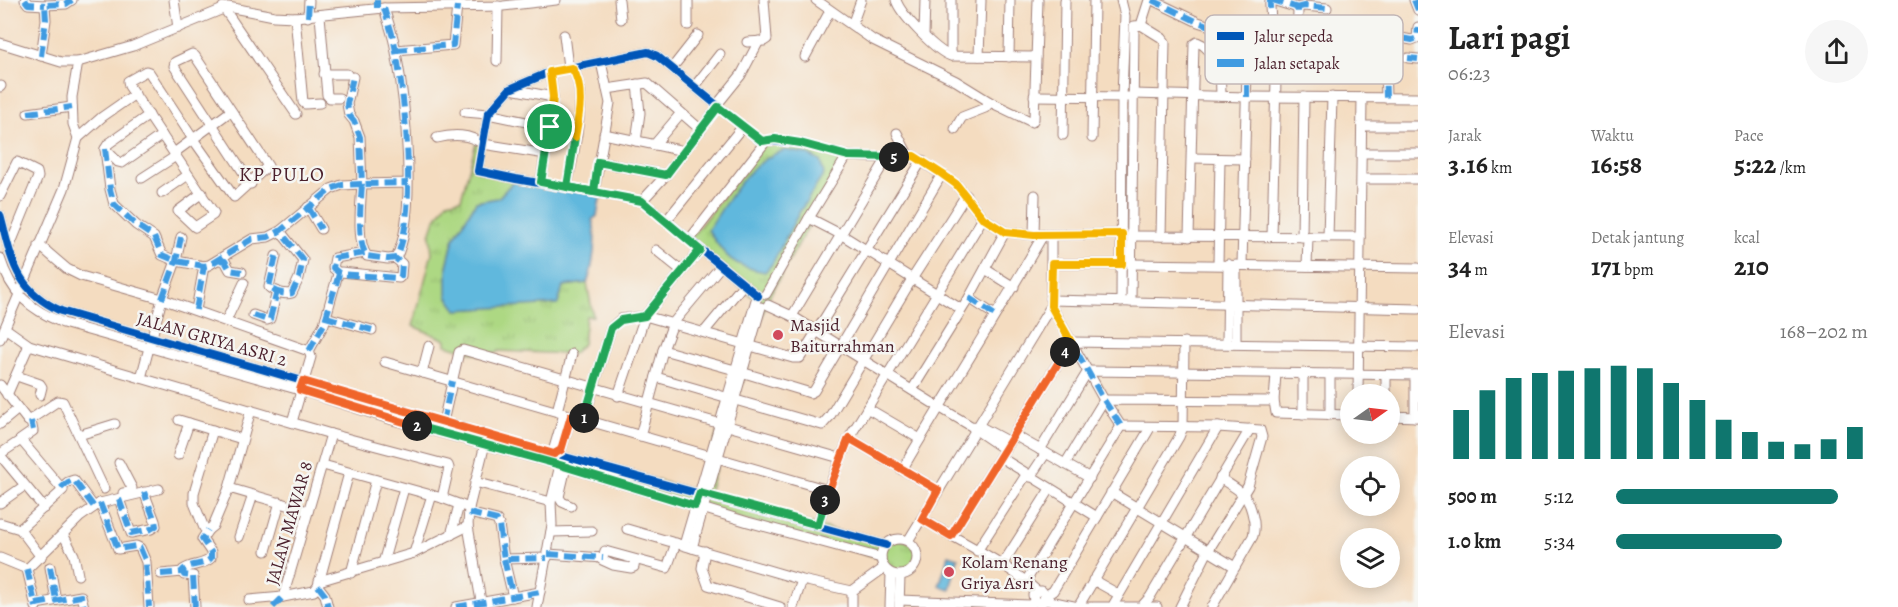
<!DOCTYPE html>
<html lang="id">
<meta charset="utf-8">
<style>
:root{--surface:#fff;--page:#f6f6f6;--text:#222;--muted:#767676;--accent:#0f766e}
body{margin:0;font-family:Alegreya,serif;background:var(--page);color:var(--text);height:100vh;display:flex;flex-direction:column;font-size:22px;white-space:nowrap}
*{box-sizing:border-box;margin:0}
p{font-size:20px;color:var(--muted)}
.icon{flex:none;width:33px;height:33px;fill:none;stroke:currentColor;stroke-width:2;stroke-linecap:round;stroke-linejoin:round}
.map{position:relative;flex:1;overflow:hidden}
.drawer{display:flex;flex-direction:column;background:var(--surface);width:480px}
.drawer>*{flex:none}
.needle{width:39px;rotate:76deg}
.tools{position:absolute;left:1340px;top:384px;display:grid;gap:12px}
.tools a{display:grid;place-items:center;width:60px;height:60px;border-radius:50%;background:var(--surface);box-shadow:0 3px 15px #0003;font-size:30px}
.pin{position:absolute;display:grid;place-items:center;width:51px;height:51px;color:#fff;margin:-26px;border:3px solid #fff;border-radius:50%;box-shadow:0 2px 6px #0007}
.km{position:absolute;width:30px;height:30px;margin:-15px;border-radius:50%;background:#222;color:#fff;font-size:16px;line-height:30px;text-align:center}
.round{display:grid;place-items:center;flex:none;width:63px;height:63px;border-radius:32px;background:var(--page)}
.overview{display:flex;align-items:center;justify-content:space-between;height:102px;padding:0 30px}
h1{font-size:33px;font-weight:600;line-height:45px}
.figures{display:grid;grid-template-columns:repeat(3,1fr);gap:9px;height:102px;padding:6px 30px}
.figures div{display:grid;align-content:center}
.figures b{font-size:26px;font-weight:600}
.figures small{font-size:16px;font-weight:400}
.figures p{font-size:16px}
.chart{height:168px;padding:12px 30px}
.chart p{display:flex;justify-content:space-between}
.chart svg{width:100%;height:108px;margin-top:6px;stroke:var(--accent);stroke-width:6}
ul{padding:0 30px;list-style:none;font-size:20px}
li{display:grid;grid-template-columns:96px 72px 1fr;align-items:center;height:45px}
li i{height:15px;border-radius:8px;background:var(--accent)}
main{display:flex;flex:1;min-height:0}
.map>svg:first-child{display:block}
</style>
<main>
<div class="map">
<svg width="1418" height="607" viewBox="0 0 1418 607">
<defs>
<pattern id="grass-tufts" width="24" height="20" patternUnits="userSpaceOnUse" patternTransform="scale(1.5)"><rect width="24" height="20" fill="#add883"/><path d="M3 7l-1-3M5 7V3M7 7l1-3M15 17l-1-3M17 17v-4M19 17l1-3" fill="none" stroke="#96b971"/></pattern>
</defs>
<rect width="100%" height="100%" fill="#f6f6f2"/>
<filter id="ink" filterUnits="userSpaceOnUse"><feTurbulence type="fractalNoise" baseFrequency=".0167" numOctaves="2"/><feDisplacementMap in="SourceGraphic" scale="12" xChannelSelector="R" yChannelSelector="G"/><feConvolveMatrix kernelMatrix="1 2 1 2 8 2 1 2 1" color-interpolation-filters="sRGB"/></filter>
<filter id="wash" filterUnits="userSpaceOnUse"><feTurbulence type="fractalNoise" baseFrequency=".008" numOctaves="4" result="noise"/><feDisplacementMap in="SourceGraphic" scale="24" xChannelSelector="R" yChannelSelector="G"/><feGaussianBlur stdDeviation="1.35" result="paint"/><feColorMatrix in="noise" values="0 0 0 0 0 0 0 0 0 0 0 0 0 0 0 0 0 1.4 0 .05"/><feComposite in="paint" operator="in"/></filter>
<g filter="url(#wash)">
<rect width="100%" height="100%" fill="#f4dcc0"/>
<!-- grass -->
<g fill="url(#grass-tufts)" stroke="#7c7c57" stroke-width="1.5">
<polygon points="477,139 483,144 478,171 516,179 498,198 476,202 454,238 447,266 448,296 457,310 563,286 587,283 593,316 586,316 583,344 572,354 499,351 490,358 446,345 446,340 413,326 432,253 430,235 435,220 447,202 461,199"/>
<path d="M766 141 847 156 769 297V303L765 307 708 495 886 545C913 525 933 569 900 576L899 607H890L891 574 884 568 881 558 695 506 560 465 555 454 700 492 756 300 689 240Z"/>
</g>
<!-- water -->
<g fill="#60b8dd" stroke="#556c84" stroke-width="1.5">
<path d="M785 150 807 154 820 161 824 174 799 213 772 264 765 272C732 266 725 257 708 230 728 200 748 161 785 150Z"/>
<path d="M516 179 601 193 597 216 592 220C598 233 593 269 587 283L563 286 558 304 457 310 447 296V266L454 238 476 202 498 198Z"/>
<polygon points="949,555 958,558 950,589 939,586"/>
</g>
</g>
<g filter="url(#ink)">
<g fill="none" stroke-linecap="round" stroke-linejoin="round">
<defs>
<g id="minor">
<polyline points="25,0 28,4 45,5"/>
<polyline points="174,0 178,28"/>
<polyline points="619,0 621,19"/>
<polyline points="688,0 688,25"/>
<polyline points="816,0 873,40 956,81 990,102 1032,122 1034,119 1038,0"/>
<path d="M896 0C900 14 937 52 951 56"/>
<polyline points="951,0 951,56 1036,57"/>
<polyline points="1152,0 1198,22 1286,50 1313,54 1382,56 1385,63 1386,98"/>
<polyline points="1272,0 1295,7 1298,10 1297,53"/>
<polyline points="1414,0 1418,10"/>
<polyline points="223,7 296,114"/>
<path d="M384 8C388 22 394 37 396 52 405 100 418 216 396 258L388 259 367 256C356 242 361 202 362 184L408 183"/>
<polyline points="1296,8 1304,6 1327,8"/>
<polyline points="320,16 327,95 330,98 339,98"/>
<polyline points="295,17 303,102 305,104 320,103"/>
<polyline points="308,17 309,0"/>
<polyline points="852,25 861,0"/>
<polyline points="1141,25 1162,38 1165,42 1161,236"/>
<polyline points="1136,26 1141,25 1149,0"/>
<polyline points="1299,30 1366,35"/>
<polyline points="564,35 568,67"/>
<polyline points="924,35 925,0"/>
<polyline points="747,42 764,41 767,39 764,0"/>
<path d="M1260 42C1262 38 1267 33 1269 29 1273 20 1269 10 1270 0"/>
<polyline points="0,43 61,62 78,62 133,46 228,7 274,16 295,17 384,8 503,6 556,0"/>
<polyline points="396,50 453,45 457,6"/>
<polyline points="1365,55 1367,29 1396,29 1395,37 1412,40 1417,38 1418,27"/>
<polyline points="41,56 46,20 45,5 66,4 72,0"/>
<polyline points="979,56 981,0"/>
<polyline points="805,57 830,11"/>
<polyline points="1009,57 1010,0"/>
<polyline points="1408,58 1418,59"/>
<polyline points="497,61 498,6"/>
<polyline points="672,68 698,35"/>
<polyline points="324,74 347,74"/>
<polyline points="695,86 720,54"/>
<polyline points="0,87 1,86"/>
<polyline points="511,89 553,97"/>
<polyline points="607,89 647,83 701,130"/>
<polyline points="1133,94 1247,97 1418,98"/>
<polyline points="1034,96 1128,97"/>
<polyline points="465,112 488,114 550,127"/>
<polyline points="28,113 72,107"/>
<polyline points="149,115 108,144 105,149 118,162 122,163 162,135"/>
<polyline points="1363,126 1418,126"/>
<polyline points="955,129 962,117 985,108 990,102"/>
<polyline points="897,133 908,155"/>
<polyline points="604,134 684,151"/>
<polyline points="1063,135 1065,0"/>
<polyline points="78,138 102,117 135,94"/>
<path d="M437 138C454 134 469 134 483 144L546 154"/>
<polyline points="1092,138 1094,0"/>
<polyline points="636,141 640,113 637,84"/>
<polyline points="654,145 681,113"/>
<polyline points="105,149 110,189 114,204 136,225 154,237 162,255 176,261 204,266 209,265 252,239 268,237 280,231 331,189 342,185 362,184 360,137 354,121 349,115 347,104 353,77"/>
<polyline points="174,153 231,111"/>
<polyline points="1362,153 1418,153"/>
<polyline points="1192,158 1245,159"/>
<polyline points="598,162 666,175"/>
<polyline points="142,178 176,156"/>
<polyline points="1362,179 1418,179"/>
<polyline points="541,182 553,97 550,72"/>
<path d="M567 187C572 159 590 92 572 68"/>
<polyline points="594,192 610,103 601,62"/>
<polyline points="162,193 188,175"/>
<polyline points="202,193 178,211 195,227 213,215 214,213 129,86 128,81 146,71 149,72 193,139 234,197 268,166 195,56 192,54 175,62 174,66 251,184"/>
<polyline points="0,196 17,162 37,172 38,177 9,248"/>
<polyline points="642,201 666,175 718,107 720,101 741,75 759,41"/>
<polyline points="308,207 321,229"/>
<path d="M0 215C12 260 15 290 61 311L554 454 886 545"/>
<polyline points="809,218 842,235 961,309"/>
<polyline points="666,221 743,126"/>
<polyline points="1034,235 1035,195"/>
<polyline points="1132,236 1360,237"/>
<polyline points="1272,236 1276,80"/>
<polyline points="1189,237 1194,44 1197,42 1203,45 1220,61 1221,96"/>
<polyline points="1302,237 1304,97"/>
<polyline points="1328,237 1332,97"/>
<polyline points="689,240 766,141"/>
<polyline points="39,245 67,269 81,276 162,299 309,351"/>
<polyline points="656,250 682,271"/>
<path d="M276 256 269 287C274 292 285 295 292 293L299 278 303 260 280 231"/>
<path d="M0 258C11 293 29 309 63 323L300 390 393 420 560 465 748 522 881 558"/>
<polyline points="220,260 225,261 230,270 242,272"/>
<polyline points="1052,264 1122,264"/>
<polyline points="1131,264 1418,268"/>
<polyline points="1218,264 1220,159"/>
<polyline points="1242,265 1247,69 1255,40"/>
<polyline points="1307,266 1308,237"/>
<polyline points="985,269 1014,287"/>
<polyline points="339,273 333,268 335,258 365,253"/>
<polyline points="766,294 809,218 847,156 887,158 914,156 956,184 983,218 1005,232 1034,235 1122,234"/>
<polyline points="758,296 642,201 516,179 478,171 488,114 510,89 550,72 648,52 657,56 759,140 800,143 847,156"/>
<polyline points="969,298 995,315"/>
<polyline points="1051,300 1418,309"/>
<polyline points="1121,302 1122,97 1125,16 1121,0"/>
<polyline points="1131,302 1134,26"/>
<polyline points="768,305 792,316 939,407 971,426 981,427 1009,442"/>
<polyline points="1051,306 1104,400 1121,426"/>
<polyline points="196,310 204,266"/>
<polyline points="253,315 267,320 270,319 277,291"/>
<polyline points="792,316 887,158"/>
<polyline points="326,317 372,330"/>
<polyline points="226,321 244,283"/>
<polyline points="5,328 29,345 331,434 448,465 449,468 442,498"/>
<polyline points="704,332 743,285"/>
<polyline points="0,339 64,189 78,138 73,124 72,97 78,62"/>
<polyline points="1227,342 1228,264"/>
<polyline points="1236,343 1236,265"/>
<polyline points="663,350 735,370"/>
<polyline points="385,362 828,490"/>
<polyline points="741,372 804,391 810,393 814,391 942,174"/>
<polyline points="422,373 429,346"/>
<polyline points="1276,374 1274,401 1276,413 1350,415"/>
<polyline points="1330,374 1330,415"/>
<polyline points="1415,375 1415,417"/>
<polyline points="17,376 40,384 42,387 40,395"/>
<polyline points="656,377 822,425 830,416 912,279 966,195"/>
<polyline points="141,378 162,299 176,261 181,237"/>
<polyline points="0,385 28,421 58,401 63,402 104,489"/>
<polyline points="912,390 969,298 1005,232"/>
<polyline points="1358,394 1362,97"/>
<polyline points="1386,394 1386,375"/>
<polyline points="7,395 29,345"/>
<polyline points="618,396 645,316 700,250"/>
<polyline points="867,408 920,439"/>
<polyline points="557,411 572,354"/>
<polyline points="1303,414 1303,373"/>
<polyline points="1389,416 1418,417"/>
<polyline points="179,420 242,439"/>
<polyline points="584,420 611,328 621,319 645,316 793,358 800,358 922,160"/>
<polyline points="292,422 311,357 309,351 324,324 338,274 341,272 399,278 401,276 402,264 395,258"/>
<path d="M443 422 459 352 463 350C588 387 714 421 840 458"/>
<polyline points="0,424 17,410"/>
<polyline points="973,428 1004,449"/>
<polyline points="213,430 194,493 194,503 204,528 208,530 213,526 229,488 251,410"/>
<polyline points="331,434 283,597 314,591 318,586 349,473"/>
<polyline points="79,435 115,424"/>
<polyline points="1014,435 1090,478"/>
<polyline points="640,436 663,350 673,323 720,267"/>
<polyline points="849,438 938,490"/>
<polyline points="20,440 33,431 31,421"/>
<polyline points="1040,450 1088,371 1418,375"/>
<polyline points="0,454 21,440 63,490 20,529"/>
<polyline points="554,454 561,450 571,416"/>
<polyline points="0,455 44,508"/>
<polyline points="178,455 189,423"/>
<polyline points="1000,457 1097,517"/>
<polyline points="119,463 132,488 130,492 123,493"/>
<polyline points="1065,464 1104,400 1274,401"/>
<polyline points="323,465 442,498 469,508"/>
<polyline points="566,467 559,497 562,502 571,506"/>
<path d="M902 470C948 391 998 314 1043 235"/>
<polyline points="1030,477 1046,453"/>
<polyline points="475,482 551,502"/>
<polyline points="61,488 68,482 74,480 94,507"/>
<polyline points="229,488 308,511"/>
<polyline points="1111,492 1235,567"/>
<polyline points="119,499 131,533 151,529 156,526 155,521 144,492"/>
<polyline points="0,503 24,486"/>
<polyline points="100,503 118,549 136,546 140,548 146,562 149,607"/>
<polyline points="469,513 497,520 499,525 504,559 547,558"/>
<path d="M922 519C957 540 1008 563 1037 591"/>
<polyline points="0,523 20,529 41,557"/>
<polyline points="818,525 828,490 849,438 983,218"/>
<polyline points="468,526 482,607"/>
<polyline points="627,529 802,580 852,591 884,568"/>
<polyline points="551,532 592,531"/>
<polyline points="63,534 74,555 78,575"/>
<polyline points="451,535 459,505"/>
<polyline points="951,536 1071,342 1418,347"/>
<polyline points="239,537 253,495"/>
<circle cx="899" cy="557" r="18"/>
<polyline points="908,541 1051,306 1051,235"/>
<polyline points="684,545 756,300"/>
<polyline points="692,548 761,307"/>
<polyline points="266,551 280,502"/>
<polyline points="705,551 702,568 708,585 780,607"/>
<polyline points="977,551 1026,475"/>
<polyline points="414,553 432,495"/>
<polyline points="548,554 603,558"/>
<polyline points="0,558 27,569 80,517 100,503 159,489"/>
<polyline points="504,559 513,597"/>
<polyline points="635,560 634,567 631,568 613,565 602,560 605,551 667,568 676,543"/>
<polyline points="383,563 404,488"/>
<polyline points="1002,565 1050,489"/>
<polyline points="50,567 56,600"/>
<polyline points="27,569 36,607"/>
<polyline points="351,573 376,480"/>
<polyline points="161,574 183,572"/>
<polyline points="1093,580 1118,594"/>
<polyline points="319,581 414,553 468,526 469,508 485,444"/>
<polyline points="1026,581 1121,426 1218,427 1260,430 1262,437 1248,486 1208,551 1180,607"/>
<polyline points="318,586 325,595 328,607"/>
<polyline points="852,591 852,607"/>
<polyline points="1045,596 1042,591 1037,591 1033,595 1034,600 1038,603 1042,603 1045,596 1053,591 1150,428"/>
<polyline points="249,600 283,597"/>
<polyline points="899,600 1030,605 1035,601"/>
<polyline points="1045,600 1078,607 1179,437 1183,427 1184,342"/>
<polyline points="36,604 81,596 84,607"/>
<path d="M195 607 193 576 184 575 183 570C191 563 204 566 211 558V552L202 539 208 530"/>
<polyline points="456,607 540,592"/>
<polyline points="537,607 552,525 551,502 560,465 554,454 554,448 564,414"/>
<polyline points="793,607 802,580"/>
<polyline points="890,607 891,574"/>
<polyline points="899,607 900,576"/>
<polyline points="1080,607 1108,607"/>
<polyline points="1112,607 1218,427"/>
<polyline points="1115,607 1157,607"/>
<polyline points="1141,607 1150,597 1250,429"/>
<path d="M1212 607 1253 536C1255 528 1255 524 1253 517 1248 492 1240 492 1220 478"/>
</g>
</defs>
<!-- minor casing -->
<use href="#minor" stroke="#9f7e76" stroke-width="11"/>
<!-- minor -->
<use href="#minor" stroke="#fff" stroke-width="9"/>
<!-- quiet -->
<g stroke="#409be1" stroke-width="6" stroke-dasharray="12 6" stroke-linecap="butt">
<polyline points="25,0 28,4 45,5"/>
<polyline points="1152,0 1198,22 1286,50 1313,54 1382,56 1385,63 1386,98"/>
<polyline points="1272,0 1295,7 1298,10 1297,53"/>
<polyline points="1414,0 1418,10"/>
<polyline points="377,8 377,0"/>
<path d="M384 8C388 22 394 37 396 52 405 100 418 216 396 258L388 259 367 256C356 242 361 202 362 184L408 183"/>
<polyline points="1296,8 1304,6 1327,8"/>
<polyline points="308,17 309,0"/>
<polyline points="1299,30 1366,35"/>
<path d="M1260 42C1262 38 1267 33 1269 29 1273 20 1269 10 1270 0"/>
<polyline points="396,50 453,45 457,6"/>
<polyline points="1365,55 1367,29 1396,29 1395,37 1412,40 1417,38 1418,27"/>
<polyline points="41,56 46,20 45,5 66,4 72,0"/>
<polyline points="1408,58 1418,59"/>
<polyline points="1247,97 1247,69 1255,40"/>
<polyline points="28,113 72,107"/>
<polyline points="105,149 110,189 114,204 136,225 154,237 162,255 176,261 204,266 209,265 252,239 268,237 280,231 331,189 342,185 362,184 360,137 354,121 349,115 347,104 353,77"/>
<polyline points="308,207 321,229"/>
<path d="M276 256 269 287C274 292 285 295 292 293L299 278 303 260 280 231"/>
<polyline points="220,260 225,261 230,270 242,272"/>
<polyline points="339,273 333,268 335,258 365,253"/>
<polyline points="969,298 995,315"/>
<polyline points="162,299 176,261 181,237"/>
<polyline points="1051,306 1104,400 1121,426"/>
<polyline points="196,310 204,266"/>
<polyline points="253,315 267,320 270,319 277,291"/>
<polyline points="326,317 372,330"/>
<polyline points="309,351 324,324 339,274 399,278 401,276 402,264 395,258"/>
<polyline points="31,421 33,430"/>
<polyline points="443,422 452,381"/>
<polyline points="61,488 68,482 74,480 94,507"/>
<polyline points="119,499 131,533 151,529 156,526 155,521 144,492"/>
<polyline points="100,503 118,549 136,546 140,548 146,562 149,607"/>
<polyline points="469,513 497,520 499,525 504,559 547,558"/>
<polyline points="548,554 603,558"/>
<polyline points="504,559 513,597"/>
<polyline points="50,567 56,600"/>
<polyline points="27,569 36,607"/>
<polyline points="161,574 183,572"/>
<polyline points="318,586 325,595 328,607"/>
<polyline points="36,604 81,596 84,607"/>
<path d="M195 607 193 576 184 575 183 570C191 563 204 566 211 558V552L202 539 208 530"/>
<polyline points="273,607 283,597"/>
<polyline points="456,607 540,592"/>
</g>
<defs>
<g id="cycleway">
<path d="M0 215C12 260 15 290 61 311L554 454 886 545"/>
<polyline points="758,296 642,201 516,179 478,171 488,114 510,89 550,72 648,52 657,56 759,140 800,143 847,156"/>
</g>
</defs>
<!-- cycleway casing -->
<use href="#cycleway" stroke="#f6f6f2" stroke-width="11"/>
<!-- cycleway -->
<use href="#cycleway" stroke="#0057b8" stroke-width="8"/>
</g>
</g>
<g fill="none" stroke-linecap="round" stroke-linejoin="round" filter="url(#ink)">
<defs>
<polyline id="split-1" points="550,127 541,182 642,201 700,250 645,316 621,320 611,328 584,418"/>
<polyline id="split-2" points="417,426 300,390 303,381 554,454 561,450 571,416 584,420 584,418"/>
<polyline id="split-3" points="417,426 560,465 695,506 700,493 818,525 825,500"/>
<polyline id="split-4" points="825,500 849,438 938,490 922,519 951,536 1065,352"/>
<polyline id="split-5" points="894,157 914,156 942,174 956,184 983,218 1005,232 1034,235 1122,234 1122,264 1052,264 1051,306 1071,342 1065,352"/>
<polyline id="split-6" points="575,137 567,187 594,192 598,162 666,175 718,107 762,141 775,139 800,143 848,156 894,157"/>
<path id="split-7" d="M550 127 553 97 550 72 572 68C585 87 579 116 575 137"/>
</defs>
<!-- split-1 casing -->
<use href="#split-1" stroke="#fff" stroke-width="12"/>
<!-- split-2 casing -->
<use href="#split-2" stroke="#fff" stroke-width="12"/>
<!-- split-3 casing -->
<use href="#split-3" stroke="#fff" stroke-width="12"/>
<!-- split-4 casing -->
<use href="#split-4" stroke="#fff" stroke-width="12"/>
<!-- split-5 casing -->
<use href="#split-5" stroke="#fff" stroke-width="12"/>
<!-- split-6 casing -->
<use href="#split-6" stroke="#fff" stroke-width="12"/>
<!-- split-7 casing -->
<use href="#split-7" stroke="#fff" stroke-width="12"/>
<!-- split-1 -->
<use href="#split-1" stroke="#22a559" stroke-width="8"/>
<!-- split-2 -->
<use href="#split-2" stroke="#f0652b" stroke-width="8"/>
<!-- split-3 -->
<use href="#split-3" stroke="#22a559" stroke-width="8"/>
<!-- split-4 -->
<use href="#split-4" stroke="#f0652b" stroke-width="8"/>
<!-- split-5 -->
<use href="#split-5" stroke="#f5b400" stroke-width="8"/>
<!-- split-6 -->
<use href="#split-6" stroke="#22a559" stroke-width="8"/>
<!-- split-7 -->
<use href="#split-7" stroke="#f5b400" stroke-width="8"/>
</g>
<!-- markers -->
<g fill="#d1495b" stroke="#f6f6f2" stroke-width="2">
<circle cx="778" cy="335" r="6"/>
<circle cx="949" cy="572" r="6"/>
</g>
<g text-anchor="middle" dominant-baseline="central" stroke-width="5" stroke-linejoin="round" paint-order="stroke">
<!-- poi labels -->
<g font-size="18" fill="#4a1f2b" stroke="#f6f6f2" text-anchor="start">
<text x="790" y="325">Masjid<tspan x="790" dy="21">Baiturrahman</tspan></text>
<text x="961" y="562">Kolam Renang<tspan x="961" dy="21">Griya Asri</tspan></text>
</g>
<!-- street labels -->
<g font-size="18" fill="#4a1f2b" stroke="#f6f6f2">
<text transform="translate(212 339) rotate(16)">JALAN GRIYA ASRI 2</text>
<text transform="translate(289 523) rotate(-74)">JALAN MAWAR 8</text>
</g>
<!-- neighbourhood labels -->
<g font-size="20" letter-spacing="1.5" fill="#4a1f2b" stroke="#f6f6f2">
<text x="282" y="174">KP PULO</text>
</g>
</g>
<!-- legend -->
<rect x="1205" y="15" width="198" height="69" rx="9" fill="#f6f6f2" stroke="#c2b6b6" stroke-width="1.5"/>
<rect x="1217" y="32" width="27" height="8" fill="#0057b8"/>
<rect x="1217" y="59" width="27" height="8" fill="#409be1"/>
<g font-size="16" fill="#4a1f2b">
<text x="1254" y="42">Jalur sepeda</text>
<text x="1254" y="69">Jalan setapak</text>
</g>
</svg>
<div class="tools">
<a><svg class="needle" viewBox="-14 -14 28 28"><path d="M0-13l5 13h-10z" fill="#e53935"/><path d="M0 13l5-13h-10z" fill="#767676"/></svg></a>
<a><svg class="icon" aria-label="locate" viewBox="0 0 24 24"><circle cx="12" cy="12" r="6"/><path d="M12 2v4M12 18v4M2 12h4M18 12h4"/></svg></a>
<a><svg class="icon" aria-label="layers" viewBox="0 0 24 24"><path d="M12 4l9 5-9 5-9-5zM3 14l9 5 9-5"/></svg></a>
</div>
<div class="pin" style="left:550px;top:127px;background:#1e9e55"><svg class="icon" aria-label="arrive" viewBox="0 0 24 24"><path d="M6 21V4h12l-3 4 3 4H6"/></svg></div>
<b class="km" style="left:584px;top:418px">1</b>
<b class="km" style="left:417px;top:426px">2</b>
<b class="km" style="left:825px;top:500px">3</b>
<b class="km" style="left:1065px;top:352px">4</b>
<b class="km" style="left:894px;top:157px">5</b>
</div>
<section class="drawer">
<div class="overview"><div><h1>Lari pagi</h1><p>06:23</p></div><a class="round"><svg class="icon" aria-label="share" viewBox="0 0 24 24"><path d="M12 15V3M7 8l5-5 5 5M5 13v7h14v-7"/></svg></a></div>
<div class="figures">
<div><p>Jarak</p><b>3.16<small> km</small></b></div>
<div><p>Waktu</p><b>16:58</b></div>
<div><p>Pace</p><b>5:22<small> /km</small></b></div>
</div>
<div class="figures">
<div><p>Elevasi</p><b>34<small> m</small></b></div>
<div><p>Detak jantung</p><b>171<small> bpm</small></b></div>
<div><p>kcal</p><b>210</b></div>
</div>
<div class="chart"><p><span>Elevasi</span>168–202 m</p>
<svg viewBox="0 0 160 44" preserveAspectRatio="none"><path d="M5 44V24M15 44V16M25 44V11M35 44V9M45 44V8M55 44V7M65 44V6M75 44V7M85 44V13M95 44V20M105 44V28M115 44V33M125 44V37M135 44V38M145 44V36M155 44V31"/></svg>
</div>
<ul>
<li><b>500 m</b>5:12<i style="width:88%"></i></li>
<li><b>1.0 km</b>5:34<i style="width:66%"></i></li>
</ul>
</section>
</main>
